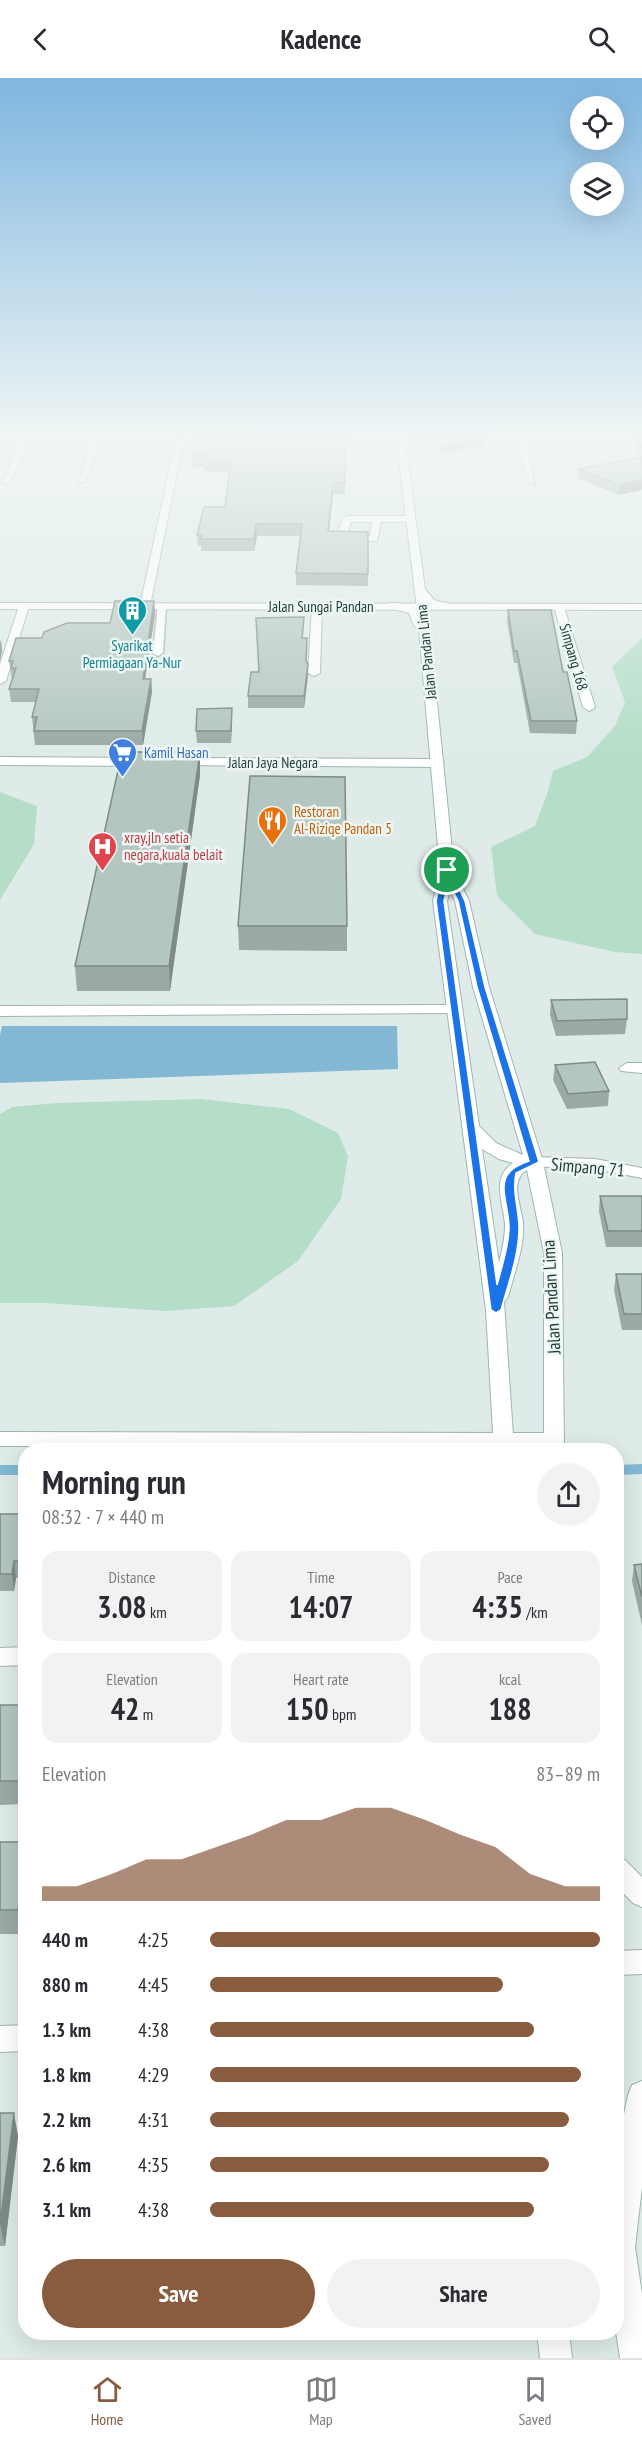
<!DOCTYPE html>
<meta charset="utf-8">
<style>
:root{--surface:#fff;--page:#f2f2f3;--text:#2b2b33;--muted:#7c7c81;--line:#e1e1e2;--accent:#895c3f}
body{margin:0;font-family:"PT Sans Narrow",sans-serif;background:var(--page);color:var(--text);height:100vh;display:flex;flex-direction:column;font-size:22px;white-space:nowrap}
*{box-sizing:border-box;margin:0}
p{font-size:20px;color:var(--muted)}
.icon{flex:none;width:33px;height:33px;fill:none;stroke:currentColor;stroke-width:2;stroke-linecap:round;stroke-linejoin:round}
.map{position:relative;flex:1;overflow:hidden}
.sheet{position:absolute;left:18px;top:1365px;width:606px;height:897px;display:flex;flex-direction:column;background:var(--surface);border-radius:24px;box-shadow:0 6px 24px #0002}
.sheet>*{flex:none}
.tools{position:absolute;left:570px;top:18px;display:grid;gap:12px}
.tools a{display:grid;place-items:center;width:54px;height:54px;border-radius:50%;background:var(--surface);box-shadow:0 6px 24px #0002;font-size:30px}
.pin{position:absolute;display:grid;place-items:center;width:51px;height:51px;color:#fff;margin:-26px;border:3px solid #fff;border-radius:50%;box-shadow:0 2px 6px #0007}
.round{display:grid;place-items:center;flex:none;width:63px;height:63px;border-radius:32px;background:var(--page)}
.head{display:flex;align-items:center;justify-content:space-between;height:102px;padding:0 24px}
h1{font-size:33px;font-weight:800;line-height:45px}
.metrics{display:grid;grid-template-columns:repeat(3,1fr);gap:9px;height:102px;padding:6px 24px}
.metrics div{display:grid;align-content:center;border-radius:15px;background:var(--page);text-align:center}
.metrics b{font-size:30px;font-weight:800}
.metrics small{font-size:16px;font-weight:400}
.metrics p{font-size:16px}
.chart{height:168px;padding:12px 24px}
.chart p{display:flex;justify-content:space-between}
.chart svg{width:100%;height:108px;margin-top:6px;fill:var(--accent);opacity:.7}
.cta{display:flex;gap:12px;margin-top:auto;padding:12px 24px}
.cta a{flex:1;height:69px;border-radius:36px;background:var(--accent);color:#fff;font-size:24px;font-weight:800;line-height:69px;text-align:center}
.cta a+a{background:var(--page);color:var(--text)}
ul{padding:0 24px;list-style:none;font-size:20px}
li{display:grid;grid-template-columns:96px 72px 1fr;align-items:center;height:45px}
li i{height:15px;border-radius:8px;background:var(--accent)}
header{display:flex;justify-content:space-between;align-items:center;height:78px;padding:0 24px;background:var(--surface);font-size:27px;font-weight:800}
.tabs{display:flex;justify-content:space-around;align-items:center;height:84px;border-top:2px solid var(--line);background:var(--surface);font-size:16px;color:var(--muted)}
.tabs a{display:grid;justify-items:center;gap:3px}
.tabs .active{color:var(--accent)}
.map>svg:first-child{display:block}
</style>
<header><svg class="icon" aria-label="back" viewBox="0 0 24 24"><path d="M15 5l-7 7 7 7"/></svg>Kadence<svg class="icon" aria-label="search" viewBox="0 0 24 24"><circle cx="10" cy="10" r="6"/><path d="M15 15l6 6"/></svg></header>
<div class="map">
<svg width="642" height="2280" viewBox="0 0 642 2280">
<rect width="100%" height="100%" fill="#deebe8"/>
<!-- green -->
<g fill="#b5dec8">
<polygon points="642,560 642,876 615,874 535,856 497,818 491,769 535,748 547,716 553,693 587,679 615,648 625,624 612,589"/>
<polygon points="0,714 37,728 34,766 0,822"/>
<polygon points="201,1021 289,1031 338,1055 348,1078 341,1121 298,1183 234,1228 166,1233 46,1225 0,1225 0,1036 12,1029 57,1025"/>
</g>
<!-- water -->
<polygon fill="#82b8d4" points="2,948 397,948 398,991 0,1005 0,957"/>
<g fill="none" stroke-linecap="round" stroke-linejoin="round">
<!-- stream -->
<g stroke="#82b8d4" stroke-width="10">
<polyline points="0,1392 26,1392"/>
<polyline points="616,1392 642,1391"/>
</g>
<defs>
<polygon id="service" points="158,526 166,528 163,575 158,578 153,575"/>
<g id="minor">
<polygon points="23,356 31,356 11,404 4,406 3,404"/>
<polygon points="93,356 101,356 86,403 79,405"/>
<polygon points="515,356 523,356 535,406 528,404"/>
<polygon points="184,358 219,358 223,361 219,364 186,364 183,366 150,528 145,531 140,528 175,365"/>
<polygon points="322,358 401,358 405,361 401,364 319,363 319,359"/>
<path d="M347 438H409L414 441 409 444H381L377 463 338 462 336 460 342 441ZM351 444H372L370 458 347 457Z"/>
<polygon points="24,525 29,528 6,603 0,606 0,586 19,528"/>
<polygon points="317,525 322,528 320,595 314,598 308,595 312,528"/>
<polygon points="559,526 564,529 595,629 593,631 589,633 583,629 554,529"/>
<polygon points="0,679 145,680 151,684 145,688 0,687"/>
<polygon points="176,680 438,681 444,685 438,689 172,687 170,684 172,681"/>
<polygon points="454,927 462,932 459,935 0,938 0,928"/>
<polygon points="627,985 642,985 642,995 621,993 619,990"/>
<polygon points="534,1079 595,1081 642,1090 642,1100 595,1091 528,1088 525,1084 528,1080"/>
<polygon points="0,1354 554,1355 561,1357 564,1362 561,1367 554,1369 0,1368"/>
<polygon points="26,1569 26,1587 0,1588 0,1570"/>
<polygon points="642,1872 642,1896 616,1897 616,1873"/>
<polygon points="26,1947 26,1973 0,1974 0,1948"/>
</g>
<polygon id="tertiary" points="0,525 642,526 642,532 0,531"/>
<g id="secondary">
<path d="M396 356H404L425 511 434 522 458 528 453 531 427 525 454 792 469 823 489 909 543 1084 562 1175 564 1372H544V1175L527 1092C509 1102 521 1128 523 1144 525 1169 514 1195 508 1219L504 1224 514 1372H494L486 1232 433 823 440 792 419 551 414 548 409 535 382 528C390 522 407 526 417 531ZM450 812 455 823 473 909 523 1077 496 1065 479 1048 447 823ZM482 1071 499 1081 513 1085C490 1100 504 1126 505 1147 505 1160 502 1173 499 1185Z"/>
<polygon points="616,1779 625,1782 642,1799 642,1829 633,1825 616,1808"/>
<polygon points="642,2003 642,2109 635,2169 642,2216 642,2280 620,2280 616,2254 616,2075 628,2017 632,2007"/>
<polygon points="537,2254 569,2254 572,2280 540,2280"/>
</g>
</defs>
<!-- service casing -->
<use href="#service" stroke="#a1b3b0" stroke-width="3"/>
<!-- minor casing -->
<use href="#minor" stroke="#a1b3b0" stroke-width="2"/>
<!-- tertiary casing -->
<use href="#tertiary" stroke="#a1b3b0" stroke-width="2"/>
<!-- secondary casing -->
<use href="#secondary" stroke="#9db7b3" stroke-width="2"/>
<!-- service -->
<use href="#service" fill="#fff" fill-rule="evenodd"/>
<!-- minor -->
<use href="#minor" fill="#fff" fill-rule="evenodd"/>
<!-- tertiary -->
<use href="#tertiary" fill="#fff" fill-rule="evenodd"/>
<!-- secondary -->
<use href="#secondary" fill="#fff" fill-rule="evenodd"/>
</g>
<!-- wall -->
<g fill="#9baaa6">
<polygon points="345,356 345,416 333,416 329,453 368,454 368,508 296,507 296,495 301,458 257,458 254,473 201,473 201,468 198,468 197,457 225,429 229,394 205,393 205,389 192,389 192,378"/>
<polygon points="405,356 476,356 486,359 485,368 445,375 407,360"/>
<polygon points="630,356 642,356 642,412 618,417 578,400 579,391 640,379"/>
<polygon points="154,523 155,536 145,601 151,601 152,614 143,667 35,667 32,639 36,624 11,624 9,611 12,602 9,583 110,545"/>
<polygon points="508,532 563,594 577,643 576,656 530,655 517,585 514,585 507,543"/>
<polygon points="304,539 303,560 307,560 306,584 308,586 308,598 304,630 248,630 248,618 259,594"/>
<polygon points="232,642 231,665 197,665 196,653"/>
<polygon points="200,697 170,913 77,913 75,888"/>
<polygon points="238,848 347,848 347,873 239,872"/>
<polygon points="551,922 627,941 625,956 556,958 550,937"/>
<polygon points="555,987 609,1013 608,1028 567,1031 553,1002"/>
<polygon points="600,1118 642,1118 642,1169 606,1169 599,1133"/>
<polygon points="616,1196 642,1196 642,1252 622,1252 614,1212"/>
<polygon points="0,1436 26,1436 26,1500 16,1500 14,1513 0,1513"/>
<polygon points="642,1486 642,1547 632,1503 634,1487"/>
<polygon points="0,1627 26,1627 22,1726 0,1727"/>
<polygon points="0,1764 26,1764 22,1856 0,1856"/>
<polygon points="0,2035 18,2058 5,2168 0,2168"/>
</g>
<!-- shaded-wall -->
<g fill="#7e8b87">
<polygon points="486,359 485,368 445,375 446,366"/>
<polygon points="642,402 642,412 618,417 619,407"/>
<polygon points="333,405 333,416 328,465 328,453"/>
<polygon points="256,446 257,458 254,473 254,461"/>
<polygon points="154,523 155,536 143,614 143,601"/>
<polygon points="1,561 2,573 0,583 0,565"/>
<polygon points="308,586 308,598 304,630 304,618"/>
<polygon points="151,601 152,614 143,667 142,653"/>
<polygon points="232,630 232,642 231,665 231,653"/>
<polygon points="200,674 200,697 170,913 169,888"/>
<polygon points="14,1483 16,1500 14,1513 12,1496"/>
<polygon points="26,1654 26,1703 22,1726 19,1703"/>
<polygon points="26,1775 26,1827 22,1856 18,1832"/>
<polygon points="14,2035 18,2058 5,2168 0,2146"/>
</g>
<!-- building -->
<g fill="#b4c6c1" stroke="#7e8b87" stroke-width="1.5">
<polygon points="197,356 345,356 345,405 333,405 328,453 368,454 368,496 296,495 302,446 256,446 254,461 201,461 202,457 197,457 204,429 225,429 231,383 205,383 207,378 192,378"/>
<polygon points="419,356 476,356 486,359 446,366"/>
<polygon points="635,356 642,356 642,372"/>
<polygon points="642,379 642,402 619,407 579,391"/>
<polygon points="115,523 154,523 143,601 151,601 142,653 34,653 37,639 32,639 39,611 9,611 16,590 11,590 13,583 9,583 16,560 42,560 44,554 67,545 110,545"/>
<polygon points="508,532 551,532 563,594 567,594 577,643 531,643 517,573 514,573"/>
<polygon points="304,539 302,560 307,560 306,583 308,586 304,618 248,618 251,594 259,594 256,540"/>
<polygon points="232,630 231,653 196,653 197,631"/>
<polygon points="122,674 200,674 169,888 75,888"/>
<polygon points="250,698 345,699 347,848 238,848"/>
<polygon points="627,921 627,941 557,943 551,922"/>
<polygon points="595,984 609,1013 568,1016 555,987"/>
<polygon points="600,1118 642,1118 642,1153 608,1153"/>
<polygon points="616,1196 642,1196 642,1236 624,1236"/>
<polygon points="0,1436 26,1436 26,1483 14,1483 12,1496 0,1496"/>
<polygon points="642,1486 642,1519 634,1487"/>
<polygon points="0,1627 26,1627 26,1654 19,1703 0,1703"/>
<polygon points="0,1764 26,1764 26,1775 18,1832 0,1832"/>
<polygon points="0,2035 14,2035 0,2146"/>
</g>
<!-- sky -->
<linearGradient id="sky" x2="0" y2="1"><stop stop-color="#7fb6e0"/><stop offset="0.53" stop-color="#f0f6f5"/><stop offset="1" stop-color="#f0f6f5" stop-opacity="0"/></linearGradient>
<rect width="642" height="675" fill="url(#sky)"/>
<!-- route -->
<path fill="#1a73e8" stroke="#fff" stroke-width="1.5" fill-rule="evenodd" d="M447 790 450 792 465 823 485 909 539 1084 516 1095C512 1115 519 1131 519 1150 519 1178 508 1206 501 1232L496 1235 491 1232 436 823 443 792ZM448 803 458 823 477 909 529 1083C488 1096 510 1121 509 1152 508 1171 502 1188 497 1207L444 823Z"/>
<!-- icons -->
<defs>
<symbol id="building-pin" viewBox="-11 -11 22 30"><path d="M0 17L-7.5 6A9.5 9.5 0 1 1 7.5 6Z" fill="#0f9aa8" stroke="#eff7f5"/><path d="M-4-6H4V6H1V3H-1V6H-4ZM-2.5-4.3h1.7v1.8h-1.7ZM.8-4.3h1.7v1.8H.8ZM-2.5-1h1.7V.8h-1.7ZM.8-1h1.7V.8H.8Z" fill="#fff"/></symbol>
<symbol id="supermarket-pin" viewBox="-11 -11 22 30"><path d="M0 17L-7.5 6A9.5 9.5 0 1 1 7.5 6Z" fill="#3f7fe0" stroke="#eff7f5"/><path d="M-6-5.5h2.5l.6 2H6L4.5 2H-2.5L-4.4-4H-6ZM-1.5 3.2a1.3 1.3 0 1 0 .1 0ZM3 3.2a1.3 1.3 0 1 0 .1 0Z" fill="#fff"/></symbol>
<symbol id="restaurant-pin" viewBox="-11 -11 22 30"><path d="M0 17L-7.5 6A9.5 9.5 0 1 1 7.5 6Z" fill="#e8710a" stroke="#eff7f5"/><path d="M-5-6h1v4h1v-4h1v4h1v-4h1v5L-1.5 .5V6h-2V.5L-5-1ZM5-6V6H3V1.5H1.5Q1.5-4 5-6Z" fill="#fff"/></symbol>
<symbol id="hospital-pin" viewBox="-11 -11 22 30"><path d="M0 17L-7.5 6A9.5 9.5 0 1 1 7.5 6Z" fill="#e0444e" stroke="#eff7f5"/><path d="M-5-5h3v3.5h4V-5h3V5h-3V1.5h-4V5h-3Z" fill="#fff"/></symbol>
</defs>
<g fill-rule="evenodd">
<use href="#building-pin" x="116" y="516" width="33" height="45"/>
<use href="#supermarket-pin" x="106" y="658" width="33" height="45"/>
<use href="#restaurant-pin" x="256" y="726" width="33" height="45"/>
<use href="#hospital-pin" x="86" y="752" width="33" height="45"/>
</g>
<g text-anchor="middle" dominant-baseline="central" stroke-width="5" stroke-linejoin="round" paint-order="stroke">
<!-- far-street labels -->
<g font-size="15" fill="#1f3c39" stroke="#eff7f5">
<text x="321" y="528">Jalan Sungai Pandan</text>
<text transform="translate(426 574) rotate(-96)">Jalan Pandan Lima</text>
<text transform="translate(574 579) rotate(74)">Simpang 168</text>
<text x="273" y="684">Jalan Jaya Negara</text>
</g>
<!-- far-culture labels -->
<g font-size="15" fill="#0d838f" stroke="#eff7f5">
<text x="132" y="567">Syarikat<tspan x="132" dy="17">Permiagaan Ya-Nur</tspan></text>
</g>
<!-- far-shop labels -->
<g font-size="15" fill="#366cbe" stroke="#eff7f5" text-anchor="start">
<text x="144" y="674">Kamil Hasan</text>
</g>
<!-- far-food labels -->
<g font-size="15" fill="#c56008" stroke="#eff7f5" text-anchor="start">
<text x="294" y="733">Restoran<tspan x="294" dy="17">Al-Riziqe Pandan 5</tspan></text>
</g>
<!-- far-health labels -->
<g font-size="15" fill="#be3a42" stroke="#eff7f5" text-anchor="start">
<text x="124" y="759">xray,jln setia<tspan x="124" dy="17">negara,kuala belait</tspan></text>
</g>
<!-- street labels -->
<g font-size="18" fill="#1f3c39" stroke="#eff7f5">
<text transform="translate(588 1089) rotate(5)">Simpang 71</text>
<text transform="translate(551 1219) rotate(-93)">Jalan Pandan Lima</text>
</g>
</g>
</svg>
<div class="tools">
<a><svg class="icon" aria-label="locate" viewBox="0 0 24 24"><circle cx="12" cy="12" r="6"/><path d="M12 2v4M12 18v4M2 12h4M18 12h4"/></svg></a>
<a><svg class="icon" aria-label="layers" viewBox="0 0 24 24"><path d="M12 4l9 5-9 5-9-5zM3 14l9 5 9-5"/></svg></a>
</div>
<div class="pin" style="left:447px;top:792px;background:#1e9e55"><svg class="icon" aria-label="arrive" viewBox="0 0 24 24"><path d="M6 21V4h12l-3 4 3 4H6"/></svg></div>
<section class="sheet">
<div class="head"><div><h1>Morning run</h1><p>08:32 · 7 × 440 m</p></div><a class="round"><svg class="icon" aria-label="share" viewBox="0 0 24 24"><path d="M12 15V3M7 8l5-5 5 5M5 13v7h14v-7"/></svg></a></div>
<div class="metrics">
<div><p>Distance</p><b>3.08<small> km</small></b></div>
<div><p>Time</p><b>14:07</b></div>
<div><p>Pace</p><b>4:35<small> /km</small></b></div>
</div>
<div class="metrics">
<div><p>Elevation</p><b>42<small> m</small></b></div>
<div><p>Heart rate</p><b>150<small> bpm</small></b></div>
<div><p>kcal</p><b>188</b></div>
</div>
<div class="chart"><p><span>Elevation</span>83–89 m</p>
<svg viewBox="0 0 160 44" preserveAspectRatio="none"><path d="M0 44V38L10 38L20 33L30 27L40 27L50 22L60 17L70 11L80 11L90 6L100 6L110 11L120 17L130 22L140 33L150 38L160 38V44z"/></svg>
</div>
<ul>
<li><b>440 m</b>4:25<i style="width:100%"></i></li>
<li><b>880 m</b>4:45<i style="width:75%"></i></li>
<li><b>1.3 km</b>4:38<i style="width:83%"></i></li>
<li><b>1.8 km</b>4:29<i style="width:95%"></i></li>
<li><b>2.2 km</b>4:31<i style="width:92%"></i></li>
<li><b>2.6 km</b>4:35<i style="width:87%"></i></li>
<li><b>3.1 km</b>4:38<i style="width:83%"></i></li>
</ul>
<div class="cta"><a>Save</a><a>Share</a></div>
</section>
</div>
<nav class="tabs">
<a class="active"><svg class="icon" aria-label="home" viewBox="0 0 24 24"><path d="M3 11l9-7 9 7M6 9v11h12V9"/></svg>Home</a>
<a><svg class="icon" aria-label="map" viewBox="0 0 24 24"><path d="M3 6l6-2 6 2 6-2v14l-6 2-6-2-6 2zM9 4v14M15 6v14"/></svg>Map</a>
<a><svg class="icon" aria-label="saved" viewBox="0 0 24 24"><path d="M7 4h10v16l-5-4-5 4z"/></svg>Saved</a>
</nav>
